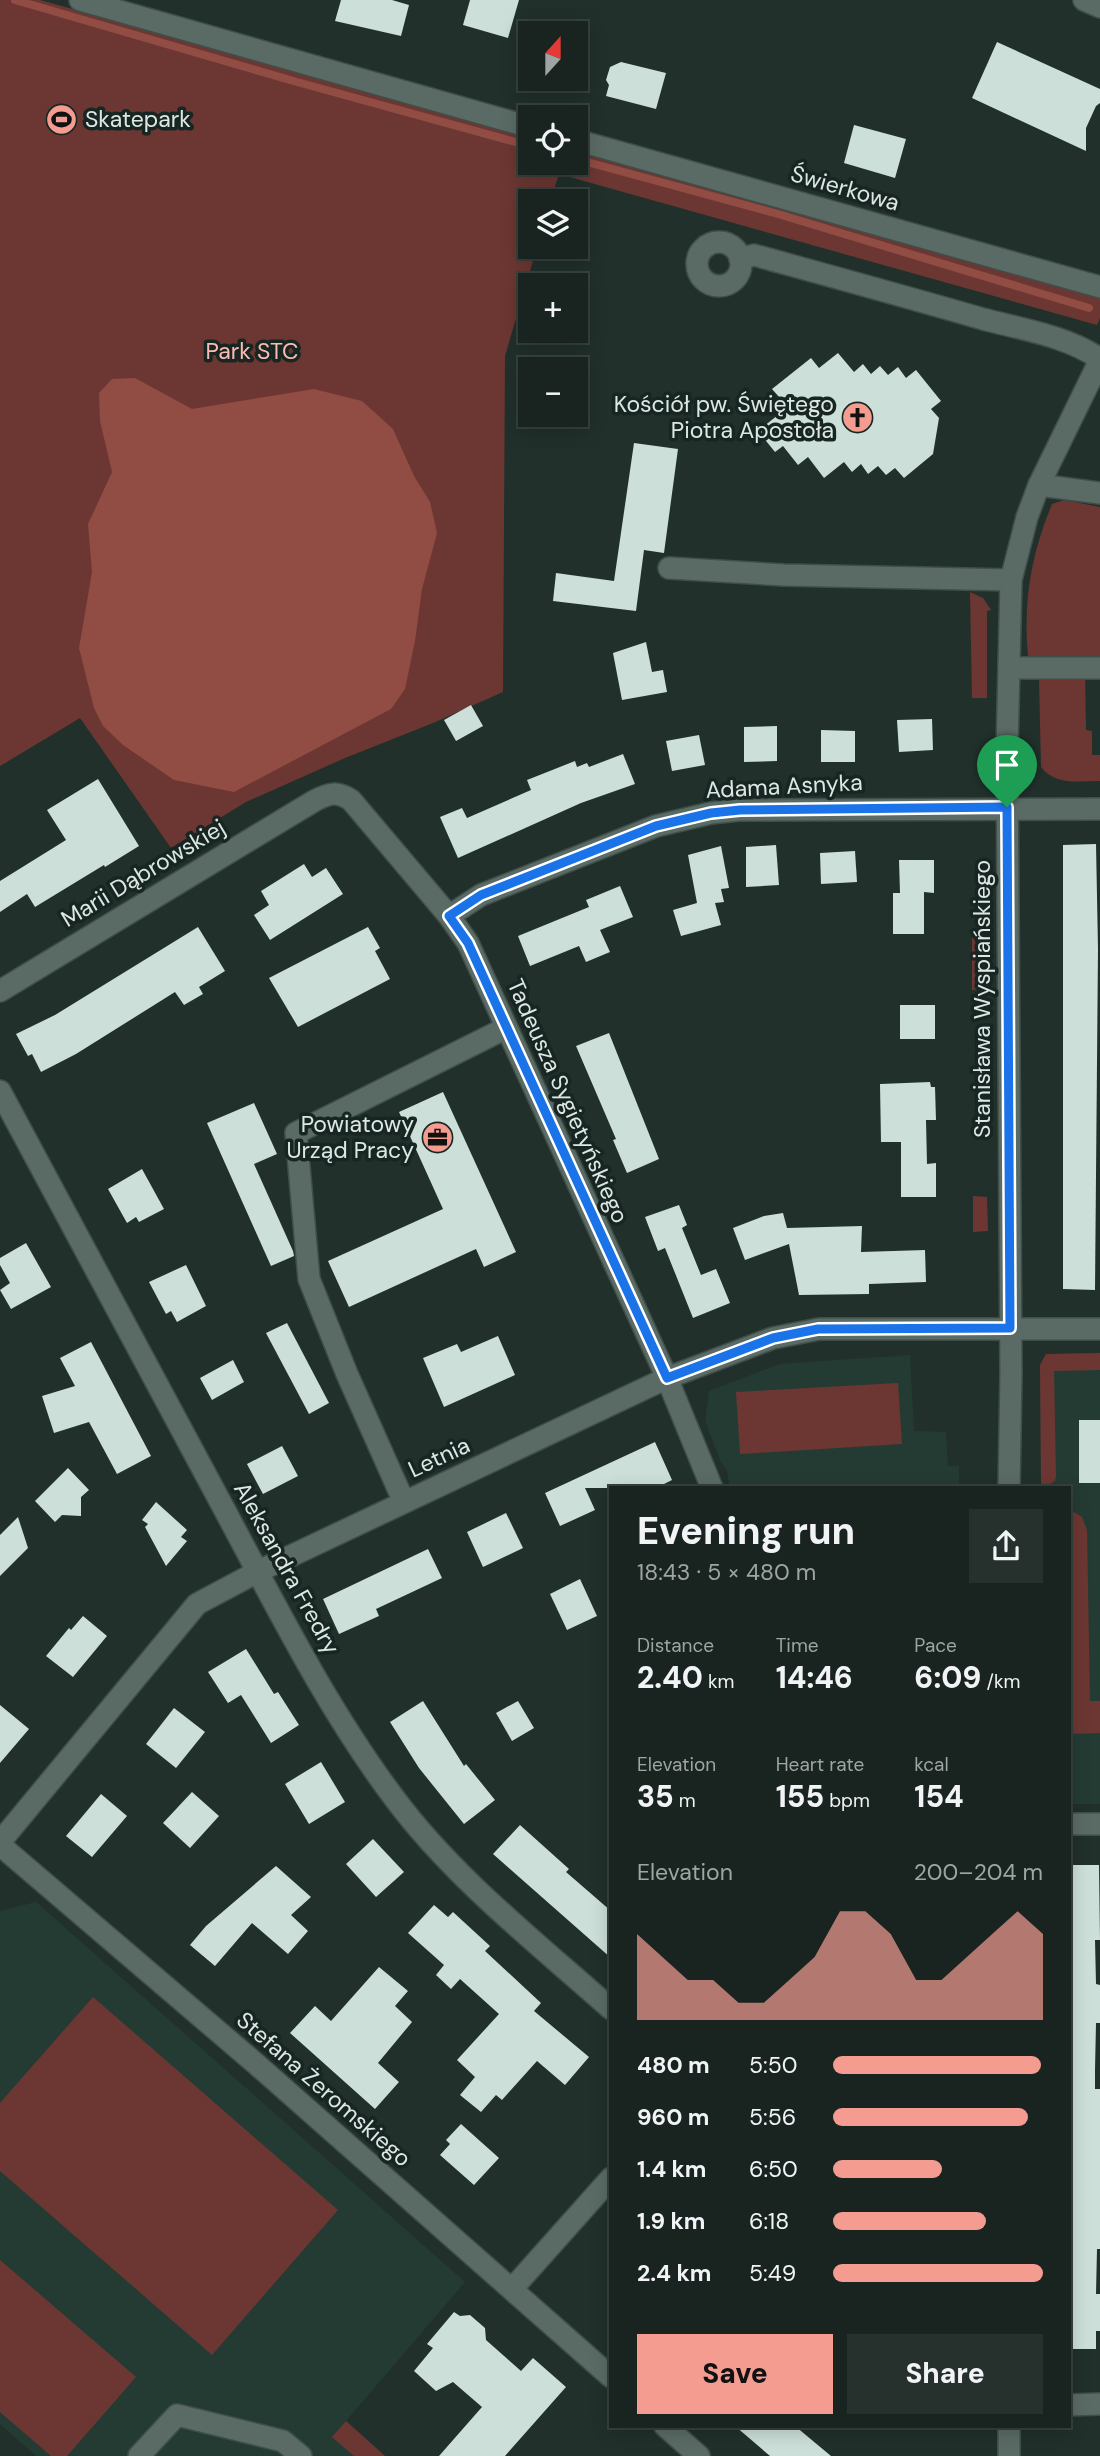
<!DOCTYPE html>
<meta charset="utf-8">
<style>
:root{--surface:#192420;--page:#26302d;--text:#f1f3f6;--muted:#9fa4a5;--line:#37413e;--accent:#f59c91}
body{margin:0;font-family:"DM Sans",sans-serif;background:var(--page);color:var(--text);height:100vh;display:flex;flex-direction:column;font-size:26px;white-space:nowrap}
*{box-sizing:border-box;margin:0}
p{font-size:23px;color:var(--muted)}
.icon{flex:none;width:38px;height:38px;fill:none;stroke:currentColor;stroke-width:2;stroke-linecap:round;stroke-linejoin:round}
.map{position:relative;flex:1;overflow:hidden}
.side{position:absolute;left:609px;top:1486px;width:462px;height:942px;display:flex;flex-direction:column;background:var(--surface);border-radius:0px;box-shadow:0 4px 18px #0003,0 0 0 2px var(--line)}
.side>*{flex:none}
.needle{width:46px;rotate:21deg}
.controls{position:absolute;left:518px;top:21px;display:grid;gap:14px}
.controls a{display:grid;place-items:center;width:70px;height:70px;border-radius:0px;background:var(--surface);box-shadow:0 4px 18px #0003,0 0 0 2px var(--line);font-size:35px}
.pin{position:absolute;display:grid;place-items:center;width:60px;height:60px;color:#fff;margin:-72px -30px;border-radius:50% 50% 50% 0;rotate:-45deg;box-shadow:0 0 7px #0007}
.pin .icon{rotate:45deg}
.round{display:grid;place-items:center;flex:none;width:74px;height:74px;border-radius:0px;background:var(--page)}
.overview{display:flex;align-items:center;justify-content:space-between;height:119px;padding:0 28px}
h1{font-size:38px;font-weight:800;line-height:52px}
.metrics{display:grid;grid-template-columns:repeat(3,1fr);gap:10px;height:119px;padding:7px 28px}
.metrics div{display:grid;align-content:center}
.metrics b{font-size:30px;font-weight:800}
.metrics small{font-size:19px;font-weight:400}
.metrics p{font-size:19px}
.chart{height:196px;padding:14px 28px}
.chart p{display:flex;justify-content:space-between}
.chart svg{width:100%;height:126px;margin-top:7px;fill:var(--accent);opacity:.7}
.cta{display:flex;gap:14px;margin-top:auto;padding:14px 28px}
.cta a{flex:1;height:80px;border-radius:0px;background:var(--accent);color:#111;font-size:28px;font-weight:800;line-height:80px;text-align:center}
.cta a+a{background:var(--page);color:var(--text)}
ul{padding:0 28px;list-style:none;font-size:23px}
li{display:grid;grid-template-columns:112px 84px 1fr;align-items:center;height:52px}
li i{height:18px;border-radius:9px;background:var(--accent)}
.map>svg:first-child{display:block}
</style>
<div class="map">
<svg width="1100" height="2456" viewBox="0 0 1100 2456">
<rect width="100%" height="100%" fill="#21302b"/>
<!-- built -->
<g fill="#243b34">
<polygon points="1100,1353 1100,1804 1069,1804 1069,1488 1041,1487 1040,1365 1046,1354"/>
<polygon points="910,1355 914,1431 946,1432 948,1466 959,1466 959,1487 730,1487 727,1471 720,1460 705,1421 709,1391 780,1364"/>
<polygon points="36,1902 465,2282 346,2421 385,2456 36,2456 0,2424 0,1911"/>
</g>
<!-- green -->
<g fill="#6c3732">
<polygon points="0,0 40,0 530,136 530,163 576,163 576,149 1100,298 1100,318 1097,325 559,174 550,201 530,201 530,247 537,247 505,356 503,692 433,723 345,758 246,802 171,848 80,718 0,766"/>
<path d="M1064 500 1100 507V662L1040 661 1028 656C1023 601 1031 555 1052 504Z"/>
<polygon points="970,592 983,598 991,610 987,611 987,698 972,698"/>
<path d="M1085 674 1086 730 1092 731V755H1100V781C1078 781 1056 786 1041 767L1039 678Z"/>
<polygon points="972,931 987,932 987,990 972,990"/>
<polygon points="973,1196 987,1197 988,1231 973,1232"/>
<polygon points="1100,1353 1100,1370 1054,1371 1056,1476 1055,1481 1048,1485 1041,1485 1040,1365 1046,1354"/>
<polygon points="898,1383 902,1444 740,1454 736,1392"/>
<polygon points="1069,1509 1082,1517 1087,1530 1090,1701 1100,1701 1100,1733 1069,1734"/>
<polygon points="93,1997 338,2210 212,2355 0,2171 0,2103"/>
<polygon points="0,2260 136,2377 67,2456 51,2456 0,2412"/>
<polygon points="346,2421 385,2456 354,2456 332,2437"/>
</g>
<!-- water -->
<polygon fill="#914c44" points="135,378 192,409 314,389 362,401 393,429 414,476 430,502 437,533 422,589 415,641 405,689 391,709 234,792 174,780 123,745 103,726 94,708 79,648 92,572 88,524 112,472 100,421 99,393 112,379"/>
<g fill="none" stroke-linecap="round" stroke-linejoin="round">
<!-- stream -->
<g stroke="#914c44" stroke-width="8">
<polyline points="15,0 297,82 530,146"/>
<polyline points="576,159 778,214 1089,308"/>
</g>
</g>
<!-- building -->
<g fill="#ccdfd9">
<polygon points="341,0 392,0 409,5 401,36 335,21"/>
<polygon points="470,0 519,0 508,38 463,25"/>
<polygon points="997,42 1100,89 1100,103 1096,106 1086,128 1086,151 972,98"/>
<polygon points="621,62 666,73 656,109 606,96 609,85 606,80 610,67"/>
<polygon points="854,125 906,139 895,178 844,163"/>
<polygon points="838,353 854,372 863,364 871,374 880,366 888,375 898,367 906,378 916,370 941,401 931,409 939,418 933,454 904,478 895,468 886,475 878,466 868,474 861,464 852,472 844,462 824,478 808,457 798,465 783,446 775,452 758,431 778,415 770,406 780,398 772,389 811,358 819,368"/>
<polygon points="634,443 678,449 664,553 644,550 636,611 553,601 556,573 614,581"/>
<polygon points="646,642 652,672 663,670 667,692 622,700 613,653"/>
<polygon points="471,705 483,726 456,741 444,720"/>
<polygon points="932,719 933,750 899,752 897,720"/>
<polygon points="777,726 777,761 744,762 744,727"/>
<polygon points="821,730 855,731 855,762 821,762"/>
<polygon points="699,735 705,765 672,771 666,741"/>
<polygon points="623,754 635,784 581,803 458,858 440,817 462,808 467,818 531,790 527,780 575,761 577,767 587,763 589,767"/>
<polygon points="98,779 139,846 105,867 104,865 35,907 27,894 0,912 0,881 66,840 47,810"/>
<polygon points="1096,844 1098,949 1095,1290 1063,1289 1063,845"/>
<polygon points="776,845 779,885 746,887 746,847"/>
<polygon points="721,846 729,888 721,889 724,902 715,903 721,925 681,936 673,910 697,903 688,855"/>
<polygon points="855,851 857,882 821,884 820,853"/>
<polygon points="899,860 934,860 934,893 924,892 924,934 893,934 893,893 900,893"/>
<polygon points="304,864 312,877 326,868 343,894 270,940 254,915 269,905 261,891"/>
<polygon points="620,886 633,917 600,930 610,952 586,962 579,946 530,966 518,936 589,907 586,900"/>
<polygon points="198,927 225,971 199,987 203,994 184,1005 175,992 76,1054 41,1072 32,1054 28,1056 16,1034 55,1015"/>
<polygon points="368,927 380,948 375,951 390,979 298,1027 269,978"/>
<rect x="900" y="1005" width="35" height="34"/>
<polygon points="609,1033 659,1159 627,1173 613,1140 616,1139 576,1046"/>
<polygon points="930,1082 931,1087 935,1087 936,1120 926,1120 927,1164 936,1163 936,1197 901,1197 901,1142 881,1142 880,1084"/>
<polygon points="443,1092 516,1252 484,1267 476,1249 349,1307 328,1261 443,1209 399,1112"/>
<polygon points="254,1103 277,1154 254,1164 293,1251 294,1256 271,1266 207,1123"/>
<polygon points="142,1169 164,1209 139,1222 136,1217 127,1223 108,1189"/>
<polygon points="679,1205 687,1225 682,1228 701,1275 716,1269 730,1303 693,1318 665,1248 658,1251 645,1217"/>
<polygon points="783,1213 787,1228 862,1226 861,1252 925,1250 926,1282 869,1284 869,1294 799,1295 789,1244 745,1260 733,1228 764,1216"/>
<polygon points="26,1243 51,1287 11,1309 0,1290 10,1283 0,1265 0,1258"/>
<polygon points="186,1265 206,1306 177,1322 171,1311 166,1314 149,1282"/>
<polygon points="287,1323 329,1403 309,1414 266,1333"/>
<polygon points="498,1336 515,1375 444,1407 423,1358 457,1344 461,1352"/>
<polygon points="91,1342 151,1456 117,1474 89,1422 54,1433 42,1396 75,1386 60,1358"/>
<polygon points="233,1360 244,1382 212,1400 200,1378"/>
<rect x="1079" y="1420" width="21" height="63"/>
<polygon points="655,1442 672,1480 656,1488 585,1488 595,1510 560,1526 545,1493"/>
<polygon points="282,1446 298,1476 263,1494 247,1464"/>
<polygon points="68,1468 89,1490 81,1497 81,1516 62,1515 55,1522 35,1501"/>
<polygon points="156,1502 187,1530 181,1537 187,1541 166,1566 145,1527 148,1524 142,1520"/>
<polygon points="506,1513 523,1548 483,1567 467,1532"/>
<polygon points="18,1517 28,1548 0,1576 0,1535"/>
<polygon points="428,1549 442,1578 376,1609 379,1616 339,1634 323,1599"/>
<polygon points="580,1579 597,1616 567,1630 550,1594"/>
<polygon points="83,1616 107,1636 73,1677 46,1656 69,1628 71,1630"/>
<polygon points="246,1649 274,1694 278,1692 299,1725 271,1743 241,1695 228,1703 208,1672"/>
<polygon points="423,1701 464,1766 466,1764 495,1800 464,1824 419,1768 390,1722"/>
<polygon points="518,1701 534,1728 512,1741 496,1713"/>
<polygon points="0,1705 29,1729 0,1763"/>
<polygon points="174,1708 205,1732 176,1768 146,1744"/>
<polygon points="321,1762 345,1802 309,1824 285,1784"/>
<polygon points="192,1792 219,1816 190,1848 163,1823"/>
<polygon points="101,1794 127,1816 92,1857 66,1836"/>
<polygon points="520,1825 569,1869 566,1872 611,1911 611,1958 493,1854"/>
<polygon points="373,1839 404,1872 376,1897 346,1864"/>
<polygon points="1069,1865 1099,1865 1100,1940 1095,1940 1096,1984 1100,1985 1100,2023 1096,2023 1095,2070 1095,2089 1100,2089 1100,2249 1097,2249 1096,2294 1100,2294 1100,2331 1096,2331 1096,2349 1069,2349"/>
<polygon points="276,1866 311,1897 291,1915 308,1931 288,1954 252,1923 215,1966 190,1945 206,1926"/>
<polygon points="434,1905 448,1917 453,1912 490,1946 485,1951 541,2003 534,2011 589,2057 565,2085 537,2061 502,2100 496,2095 481,2112 460,2095 475,2077 457,2060 499,2014 460,1979 451,1989 436,1975 444,1965 408,1933"/>
<polygon points="379,1967 408,1991 395,2006 412,2022 378,2063 399,2082 375,2109 290,2033 315,2006 331,2021"/>
<polygon points="461,2124 499,2158 474,2185 440,2155 450,2144 446,2140"/>
<polygon points="454,2312 460,2316 470,2315 485,2328 486,2340 521,2371 533,2358 566,2387 505,2456 439,2456 482,2407 453,2382 436,2391 414,2371 433,2348 427,2344"/>
<polygon points="735,2426 795,2426 831,2456 770,2456"/>
</g>
<g fill="none" stroke-linecap="round" stroke-linejoin="round">
<defs>
<g id="minor">
<polyline points="80,0 530,127"/>
<polyline points="1084,0 1100,7"/>
<polyline points="576,140 1100,287"/>
<circle cx="719" cy="264" r="22"/>
<path d="M740 259 754 255C830 276 907 297 983 319 1021 329 1067 336 1100 359"/>
<polyline points="1039,485 1100,493"/>
<polyline points="669,568 784,575 1011,580"/>
<polyline points="1009,668 1100,668"/>
<polyline points="449,916 481,895 656,826 711,813 739,810 1100,809"/>
<path d="M0 991 314 801C329 793 337 791 351 800L449 916 468 943 667 1378 712 1488"/>
<path d="M0 1091C74 1229 148 1367 222 1505 275 1604 327 1709 395 1799 453 1877 538 1944 611 2009"/>
<polyline points="1009,1488 1011,1374 1007,751 1011,580 1027,517 1039,485 1100,360"/>
<polyline points="404,1502 347,1374 309,1279 296,1133 506,1028"/>
<polyline points="1069,1824 1100,1824"/>
<polyline points="0,1842 197,1604 257,1572 667,1378 773,1338 819,1329 1100,1329"/>
<polyline points="0,1845 255,2063 611,2377"/>
<polyline points="512,2289 611,2178"/>
<polyline points="1069,2405 1100,2404"/>
<polyline points="665,2426 699,2456"/>
<polyline points="1009,2426 1009,2456"/>
<polyline points="139,2456 177,2415 283,2441 301,2456"/>
</g>
</defs>
<!-- minor casing -->
<use href="#minor" stroke="#404e4a" stroke-width="24"/>
<!-- minor -->
<use href="#minor" stroke="#5a6b65" stroke-width="21"/>
</g>
<g fill="none" stroke-linecap="round" stroke-linejoin="round">
<defs>
<polygon id="route" points="1007,807 1010,1328 818,1329 773,1338 667,1378 468,943 449,916 481,895 656,826 711,813 740,810"/>
</defs>
<!-- route casing -->
<use href="#route" stroke="#fff" stroke-width="14"/>
<!-- route -->
<use href="#route" stroke="#1a73e8" stroke-width="9"/>
</g>
<!-- icons -->
<defs>
<symbol id="stadium-disc" viewBox="-11 -11 22 22"><circle r="9.5" fill="#f59c91" stroke="#172622"/><path d="M0-5a6.5 5 0 1 0 0 10a6.5 5 0 1 0 0-10ZM-3.5-1.8h7v3.6h-7Z" fill="#111"/></symbol>
<symbol id="church-disc" viewBox="-11 -11 22 22"><circle r="9.5" fill="#f59c91" stroke="#172622"/><path d="M-1.2-6h2.4v3.5h3.3v2.4h-3.3V6h-2.4V-.1h-3.3v-2.4h3.3Z" fill="#111"/></symbol>
<symbol id="office-disc" viewBox="-11 -11 22 22"><circle r="9.5" fill="#f59c91" stroke="#172622"/><path d="M-6-3h4V-5.5h4V-3h4V5H-6ZM-1-4.5V-3h2v-1.5ZM-6 0V1H6V0Z" fill="#111"/></symbol>
</defs>
<g fill-rule="evenodd">
<use href="#stadium-disc" x="44" y="102" width="35" height="35"/>
<use href="#church-disc" x="840" y="400" width="35" height="35"/>
<use href="#office-disc" x="420" y="1120" width="35" height="35"/>
</g>
<g text-anchor="middle" dominant-baseline="central" stroke-width="7" stroke-linejoin="round" paint-order="stroke">
<!-- poi labels -->
<g font-size="23" fill="#dde7e3" stroke="#172622" text-anchor="end">
<text x="85" y="119" text-anchor="start">Skatepark</text>
<text x="834" y="404">Kościół pw. Świętego<tspan x="834" dy="26">Piotra Apostoła</tspan></text>
<text x="414" y="1124">Powiatowy<tspan x="414" dy="26">Urząd Pracy</tspan></text>
</g>
<!-- street labels -->
<g font-size="23" fill="#dde7e3" stroke="#172622">
<text transform="translate(845 188) rotate(16)">Świerkowa</text>
<text transform="translate(784 786) rotate(-3)">Adama Asnyka</text>
<text transform="translate(143 873) rotate(-31)">Marii Dąbrowskiej</text>
<text transform="translate(982 999) rotate(-90)">Stanisława Wyspiańskiego</text>
<text transform="translate(568 1101) rotate(66)">Tadeusza Sygietyńskiego</text>
<text transform="translate(439 1457) rotate(-25)">Letnia</text>
<text transform="translate(287 1568) rotate(61)">Aleksandra Fredry</text>
<text transform="translate(324 2089) rotate(41)">Stefana Żeromskiego</text>
</g>
<!-- park labels -->
<g font-size="23" fill="#fbbbb3" stroke="#172622">
<text x="252" y="351">Park STC</text>
</g>
</g>
</svg>
<div class="controls">
<a><svg class="needle" viewBox="-14 -14 28 28"><path d="M0-13l5 13h-10z" fill="#e53935"/><path d="M0 13l5-13h-10z" fill="#9fa4a5"/></svg></a>
<a><svg class="icon" aria-label="locate" viewBox="0 0 24 24"><circle cx="12" cy="12" r="6"/><path d="M12 2v4M12 18v4M2 12h4M18 12h4"/></svg></a>
<a><svg class="icon" aria-label="layers" viewBox="0 0 24 24"><path d="M12 4l9 5-9 5-9-5zM3 14l9 5 9-5"/></svg></a>
<a>+</a>
<a>−</a>
</div>
<div class="pin" style="left:1007px;top:807px;background:#1e9e55"><svg class="icon" aria-label="arrive" viewBox="0 0 24 24"><path d="M6 21V4h12l-3 4 3 4H6"/></svg></div>
<section class="side">
<div class="overview"><div><h1>Evening run</h1><p>18:43 · 5 × 480 m</p></div><a class="round"><svg class="icon" aria-label="share" viewBox="0 0 24 24"><path d="M12 15V3M7 8l5-5 5 5M5 13v7h14v-7"/></svg></a></div>
<div class="metrics">
<div><p>Distance</p><b>2.40<small> km</small></b></div>
<div><p>Time</p><b>14:46</b></div>
<div><p>Pace</p><b>6:09<small> /km</small></b></div>
</div>
<div class="metrics">
<div><p>Elevation</p><b>35<small> m</small></b></div>
<div><p>Heart rate</p><b>155<small> bpm</small></b></div>
<div><p>kcal</p><b>154</b></div>
</div>
<div class="chart"><p><span>Elevation</span>200–204 m</p>
<svg viewBox="0 0 160 44" preserveAspectRatio="none"><path d="M0 44V14L10 22L20 30L30 30L40 38L50 38L60 30L70 22L80 6L90 6L100 14L110 30L120 30L130 22L140 14L150 6L160 14V44z"/></svg>
</div>
<ul>
<li><b>480 m</b>5:50<i style="width:99%"></i></li>
<li><b>960 m</b>5:56<i style="width:93%"></i></li>
<li><b>1.4 km</b>6:50<i style="width:52%"></i></li>
<li><b>1.9 km</b>6:18<i style="width:73%"></i></li>
<li><b>2.4 km</b>5:49<i style="width:100%"></i></li>
</ul>
<div class="cta"><a>Save</a><a>Share</a></div>
</section>
</div>
